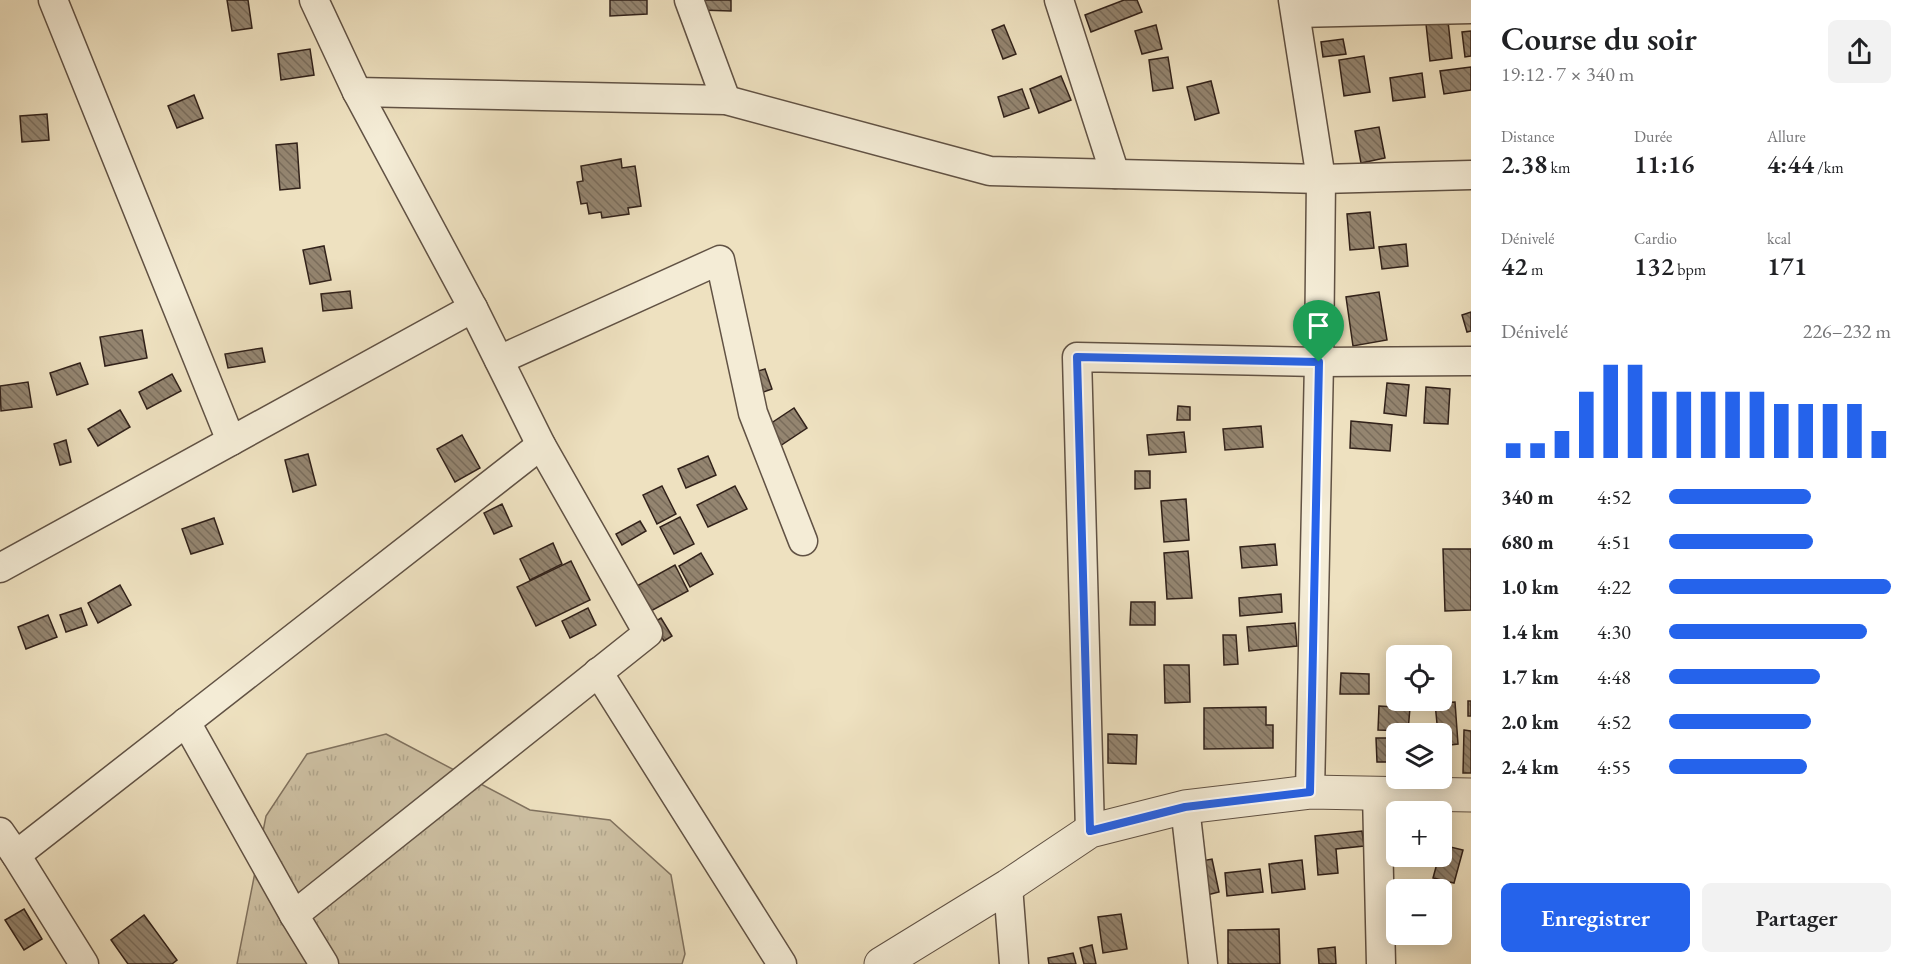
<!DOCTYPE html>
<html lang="fr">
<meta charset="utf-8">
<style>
:root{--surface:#fff;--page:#f2f2f2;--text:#202124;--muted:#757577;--accent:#2563eb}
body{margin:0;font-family:"EB Garamond",serif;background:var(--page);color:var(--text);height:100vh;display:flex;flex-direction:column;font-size:22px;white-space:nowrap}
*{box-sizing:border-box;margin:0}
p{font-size:20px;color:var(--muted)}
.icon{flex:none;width:33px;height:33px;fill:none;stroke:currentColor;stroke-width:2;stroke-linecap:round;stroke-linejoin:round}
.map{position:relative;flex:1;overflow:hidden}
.sheet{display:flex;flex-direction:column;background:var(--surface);width:450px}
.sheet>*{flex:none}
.tools{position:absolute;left:1386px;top:645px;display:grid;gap:12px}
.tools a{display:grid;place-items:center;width:66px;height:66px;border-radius:9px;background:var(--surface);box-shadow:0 3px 15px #0003;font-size:30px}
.pin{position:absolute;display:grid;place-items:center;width:51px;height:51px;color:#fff;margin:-62px -26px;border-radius:50% 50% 50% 0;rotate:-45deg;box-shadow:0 0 6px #0007}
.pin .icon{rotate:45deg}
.round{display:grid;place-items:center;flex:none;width:63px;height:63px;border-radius:9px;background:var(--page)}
.headline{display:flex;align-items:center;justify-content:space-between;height:102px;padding:0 30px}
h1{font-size:33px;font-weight:600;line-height:45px}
.figures{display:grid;grid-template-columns:repeat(3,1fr);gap:9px;height:102px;padding:6px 30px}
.figures div{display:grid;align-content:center}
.figures b{font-size:26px;font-weight:600}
.figures small{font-size:16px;font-weight:400}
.figures p{font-size:16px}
.chart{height:168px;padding:12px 30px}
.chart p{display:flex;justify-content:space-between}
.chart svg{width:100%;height:108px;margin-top:6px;stroke:var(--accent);stroke-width:6}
.button{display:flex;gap:12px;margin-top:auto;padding:12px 30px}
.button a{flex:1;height:69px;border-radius:9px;background:var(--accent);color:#fff;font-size:24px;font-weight:600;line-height:69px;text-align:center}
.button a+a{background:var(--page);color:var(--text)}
ul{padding:0 30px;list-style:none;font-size:20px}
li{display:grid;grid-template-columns:96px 72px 1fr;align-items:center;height:45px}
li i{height:15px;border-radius:8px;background:var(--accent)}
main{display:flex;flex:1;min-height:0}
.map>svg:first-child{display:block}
</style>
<main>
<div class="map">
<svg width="1471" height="964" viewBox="0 0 1471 964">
<defs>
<pattern id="grass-tufts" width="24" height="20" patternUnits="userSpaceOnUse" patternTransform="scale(1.5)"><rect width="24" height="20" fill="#cec1a4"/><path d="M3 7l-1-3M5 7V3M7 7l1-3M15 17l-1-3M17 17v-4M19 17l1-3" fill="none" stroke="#b1a68d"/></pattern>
<pattern id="building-back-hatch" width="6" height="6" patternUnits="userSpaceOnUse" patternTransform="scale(1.5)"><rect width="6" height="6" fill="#948570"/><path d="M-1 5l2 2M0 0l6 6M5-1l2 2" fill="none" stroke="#796c5b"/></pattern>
</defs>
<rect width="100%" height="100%" fill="#eee1c0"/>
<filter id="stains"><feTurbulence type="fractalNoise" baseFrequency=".00333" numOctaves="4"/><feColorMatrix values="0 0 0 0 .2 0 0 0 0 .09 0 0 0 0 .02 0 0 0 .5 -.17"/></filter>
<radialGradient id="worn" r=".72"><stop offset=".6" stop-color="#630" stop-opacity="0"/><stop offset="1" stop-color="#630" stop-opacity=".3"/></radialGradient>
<!-- grass -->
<polygon fill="url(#grass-tufts)" stroke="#80725f" stroke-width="1.5" points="386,734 530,810 610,820 671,875 685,954 682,964 237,964 266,816 307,754"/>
<!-- building -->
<g fill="url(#building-back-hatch)" stroke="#32221a" stroke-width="1.5">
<polygon points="227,0 248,0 252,28 232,31"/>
<polygon points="610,0 647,0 647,14 610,16"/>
<polygon points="700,0 731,0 731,11 700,10"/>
<polygon points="1124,0 1137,0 1142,12 1091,32 1085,15"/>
<polygon points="1448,21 1452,58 1430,61 1426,24"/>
<polygon points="1004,25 1016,54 1003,59 992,30"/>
<polygon points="1156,25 1162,49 1142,54 1135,31"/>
<polygon points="1471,31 1471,56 1465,57 1462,32"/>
<polygon points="1343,39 1346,54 1323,57 1321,42"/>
<polygon points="310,49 314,75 281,80 278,54"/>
<polygon points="1364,56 1370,92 1344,96 1339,60"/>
<polygon points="1168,57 1173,88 1153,91 1149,60"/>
<polygon points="1471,67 1471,90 1444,94 1440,71"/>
<polygon points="1422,73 1425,97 1393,101 1390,78"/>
<polygon points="1061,76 1071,100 1039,113 1030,89"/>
<polygon points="1211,81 1219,113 1195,120 1187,87"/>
<polygon points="1022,89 1029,108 1004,117 998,97"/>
<polygon points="194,95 203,118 177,128 168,106"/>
<polygon points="47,114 49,140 22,142 20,116"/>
<polygon points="1379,127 1385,158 1361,163 1355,131"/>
<polygon points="297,143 300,188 280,190 276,145"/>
<polygon points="621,159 622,168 635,166 641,206 628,208 629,214 602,218 601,212 589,214 587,203 581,204 577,182 583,181 581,166"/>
<polygon points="1370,212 1374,248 1350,250 1347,214"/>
<polygon points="1406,244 1408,266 1382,269 1379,247"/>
<polygon points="324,246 331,280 310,284 303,250"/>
<polygon points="350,291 352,308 323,311 321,294"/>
<polygon points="1379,292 1387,340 1353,346 1346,297"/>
<polygon points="1471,312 1471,331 1467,332 1462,315"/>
<polygon points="142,330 147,358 105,366 100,337"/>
<polygon points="262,348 265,362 228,368 225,354"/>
<polygon points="80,363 88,384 57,395 50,373"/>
<polygon points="765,369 772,389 743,399 736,378"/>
<polygon points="172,374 181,391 147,409 139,392"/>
<polygon points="28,382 32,407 1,411 0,386"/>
<polygon points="1387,383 1409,385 1406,416 1384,413"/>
<polygon points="1426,387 1450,389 1448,424 1424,423"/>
<polygon points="1178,406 1190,407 1190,420 1177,420"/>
<polygon points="794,408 807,428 777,448 764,428"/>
<polygon points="120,410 130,427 98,446 88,429"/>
<polygon points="1351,421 1392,425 1390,451 1350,448"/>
<polygon points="1261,426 1263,447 1225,450 1223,429"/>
<polygon points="1184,432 1186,452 1149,455 1147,435"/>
<polygon points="462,435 480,468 455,482 437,449"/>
<polygon points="66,440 71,462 60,465 54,444"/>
<polygon points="308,454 316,485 293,492 285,460"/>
<polygon points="708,456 716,475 686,488 678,469"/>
<polygon points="1135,471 1150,471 1150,488 1135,489"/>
<polygon points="662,486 676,514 657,524 643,495"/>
<polygon points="735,486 747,509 708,527 697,505"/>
<polygon points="1186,499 1189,540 1164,542 1161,501"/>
<polygon points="502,504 512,526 494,534 484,513"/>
<polygon points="680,517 694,544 674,554 660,527"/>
<polygon points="214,518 223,544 191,554 182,529"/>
<polygon points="640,521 646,531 622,545 616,534"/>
<polygon points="553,543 562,564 530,580 520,559"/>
<polygon points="1275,544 1277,565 1242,568 1240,547"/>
<polygon points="1443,549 1471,549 1471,610 1445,611"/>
<polygon points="1188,551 1192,598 1167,599 1164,553"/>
<polygon points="701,553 713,574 690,587 679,566"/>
<polygon points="571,561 590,600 536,626 517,587"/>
<polygon points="675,565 688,591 649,612 635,587"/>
<polygon points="120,585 131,605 98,623 88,603"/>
<polygon points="1281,594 1282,612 1240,616 1239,598"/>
<polygon points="1131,602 1155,602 1155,625 1130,625"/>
<polygon points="81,608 87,625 66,632 60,615"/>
<polygon points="588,608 596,625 570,638 562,621"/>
<polygon points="48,615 57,637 26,649 18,627"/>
<polygon points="661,618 672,636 664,641 653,623"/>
<polygon points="1295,623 1297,646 1249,651 1247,627"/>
<polygon points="1223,635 1236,635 1238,664 1224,665"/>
<polygon points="1164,665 1189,665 1190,702 1165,703"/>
<polygon points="1341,673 1369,674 1369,694 1340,694"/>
<rect x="1468" y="701" width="3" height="15"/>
<polygon points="1455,702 1458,744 1442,746 1442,734 1438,734 1435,703"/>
<polygon points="1379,706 1410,708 1408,731 1378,730"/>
<polygon points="1266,707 1266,725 1273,725 1273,748 1204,749 1204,708"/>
<polygon points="1464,730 1471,731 1471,773 1463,773"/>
<polygon points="1108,734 1137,735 1136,764 1108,763"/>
<polygon points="1376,738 1389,738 1390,762 1377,762"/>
<polygon points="1362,831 1364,846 1336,849 1338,873 1318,875 1315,836"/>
<polygon points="1442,845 1463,850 1454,883 1433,878 1439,856 1442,856"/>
<polygon points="1212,859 1219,892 1203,896 1196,862"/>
<polygon points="1302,860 1305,889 1272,893 1269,864"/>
<polygon points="1260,869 1263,892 1227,896 1225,873"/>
<polygon points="24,909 42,939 24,950 5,920"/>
<polygon points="1121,914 1127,949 1103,953 1098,917"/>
<polygon points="144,915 177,960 172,964 128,964 111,940"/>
<polygon points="1279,929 1280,964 1228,964 1228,930"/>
<polygon points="1092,945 1096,964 1084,964 1080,948"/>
<polygon points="1335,947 1336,964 1319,964 1318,949"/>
<polygon points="1073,953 1076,964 1049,964 1048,958"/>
</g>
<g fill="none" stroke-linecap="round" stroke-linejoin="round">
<defs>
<g id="minor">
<polyline points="53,0 231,441"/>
<polyline points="689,0 726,100"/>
<polyline points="1059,0 1115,174"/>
<polyline points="1293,0 1321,179 1319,362 1310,792"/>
<polyline points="1296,13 1471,9"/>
<polyline points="357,92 726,100 990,171 1321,179 1471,175"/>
<polyline points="499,360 720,260 753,413 803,541"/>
<polyline points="0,568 473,308"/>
<polyline points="598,672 782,964"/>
<polyline points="186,722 294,915 324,964"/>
<polyline points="1377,793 1381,964"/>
<polyline points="1185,807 1203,964"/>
<polyline points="1090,831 1077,357 1319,362 1471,361"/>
<polyline points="0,832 16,855 84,964"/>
<polyline points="16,855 541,445"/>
<polyline points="1008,886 1014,964"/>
<polyline points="294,915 648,633 541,445 473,308 357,92 314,0"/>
</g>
<polyline id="tertiary" points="881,964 1008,886 1090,831 1185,807 1310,792 1471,795"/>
</defs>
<!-- minor casing -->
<use href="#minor" stroke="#615244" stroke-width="31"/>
<!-- tertiary casing -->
<use href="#tertiary" stroke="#615244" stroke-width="35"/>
<!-- minor -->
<use href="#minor" stroke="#f4ecd6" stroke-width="28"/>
<!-- tertiary -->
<use href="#tertiary" stroke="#f4ecd6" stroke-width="33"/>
</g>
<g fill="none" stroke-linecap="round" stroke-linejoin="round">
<defs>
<polygon id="route" points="1077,357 1319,362 1310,792 1185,807 1090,831"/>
</defs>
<!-- route casing -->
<use href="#route" stroke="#fff" stroke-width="12"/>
<!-- route -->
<use href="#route" stroke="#2563eb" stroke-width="8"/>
</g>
<rect width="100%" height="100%" filter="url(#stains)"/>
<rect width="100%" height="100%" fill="url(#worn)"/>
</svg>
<div class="tools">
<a><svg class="icon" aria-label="locate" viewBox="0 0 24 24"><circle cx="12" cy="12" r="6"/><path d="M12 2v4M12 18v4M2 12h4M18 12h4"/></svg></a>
<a><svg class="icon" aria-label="layers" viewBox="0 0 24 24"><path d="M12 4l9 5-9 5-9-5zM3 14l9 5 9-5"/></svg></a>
<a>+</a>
<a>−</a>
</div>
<div class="pin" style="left:1319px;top:362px;background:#1e9e55"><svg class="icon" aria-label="arrive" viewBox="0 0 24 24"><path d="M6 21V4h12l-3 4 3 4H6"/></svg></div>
</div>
<section class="sheet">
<div class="headline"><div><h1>Course du soir</h1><p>19:12 · 7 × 340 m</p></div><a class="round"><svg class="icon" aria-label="share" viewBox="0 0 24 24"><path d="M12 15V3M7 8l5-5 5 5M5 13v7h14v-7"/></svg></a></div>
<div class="figures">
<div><p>Distance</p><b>2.38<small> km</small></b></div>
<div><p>Durée</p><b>11:16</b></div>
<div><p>Allure</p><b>4:44<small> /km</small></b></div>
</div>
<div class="figures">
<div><p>Dénivelé</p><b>42<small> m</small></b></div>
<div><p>Cardio</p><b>132<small> bpm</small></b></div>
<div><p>kcal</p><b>171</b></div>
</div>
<div class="chart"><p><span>Dénivelé</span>226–232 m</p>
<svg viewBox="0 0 160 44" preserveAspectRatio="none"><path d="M5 44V38M15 44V38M25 44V33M35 44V17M45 44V6M55 44V6M65 44V17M75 44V17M85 44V17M95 44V17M105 44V17M115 44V22M125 44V22M135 44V22M145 44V22M155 44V33"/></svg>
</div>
<ul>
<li><b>340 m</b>4:52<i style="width:64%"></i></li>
<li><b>680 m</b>4:51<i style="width:65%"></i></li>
<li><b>1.0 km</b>4:22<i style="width:100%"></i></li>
<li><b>1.4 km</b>4:30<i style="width:89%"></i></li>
<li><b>1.7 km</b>4:48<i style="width:68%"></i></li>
<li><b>2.0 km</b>4:52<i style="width:64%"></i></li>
<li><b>2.4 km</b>4:55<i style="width:62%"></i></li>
</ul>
<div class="button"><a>Enregistrer</a><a>Partager</a></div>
</section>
</main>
